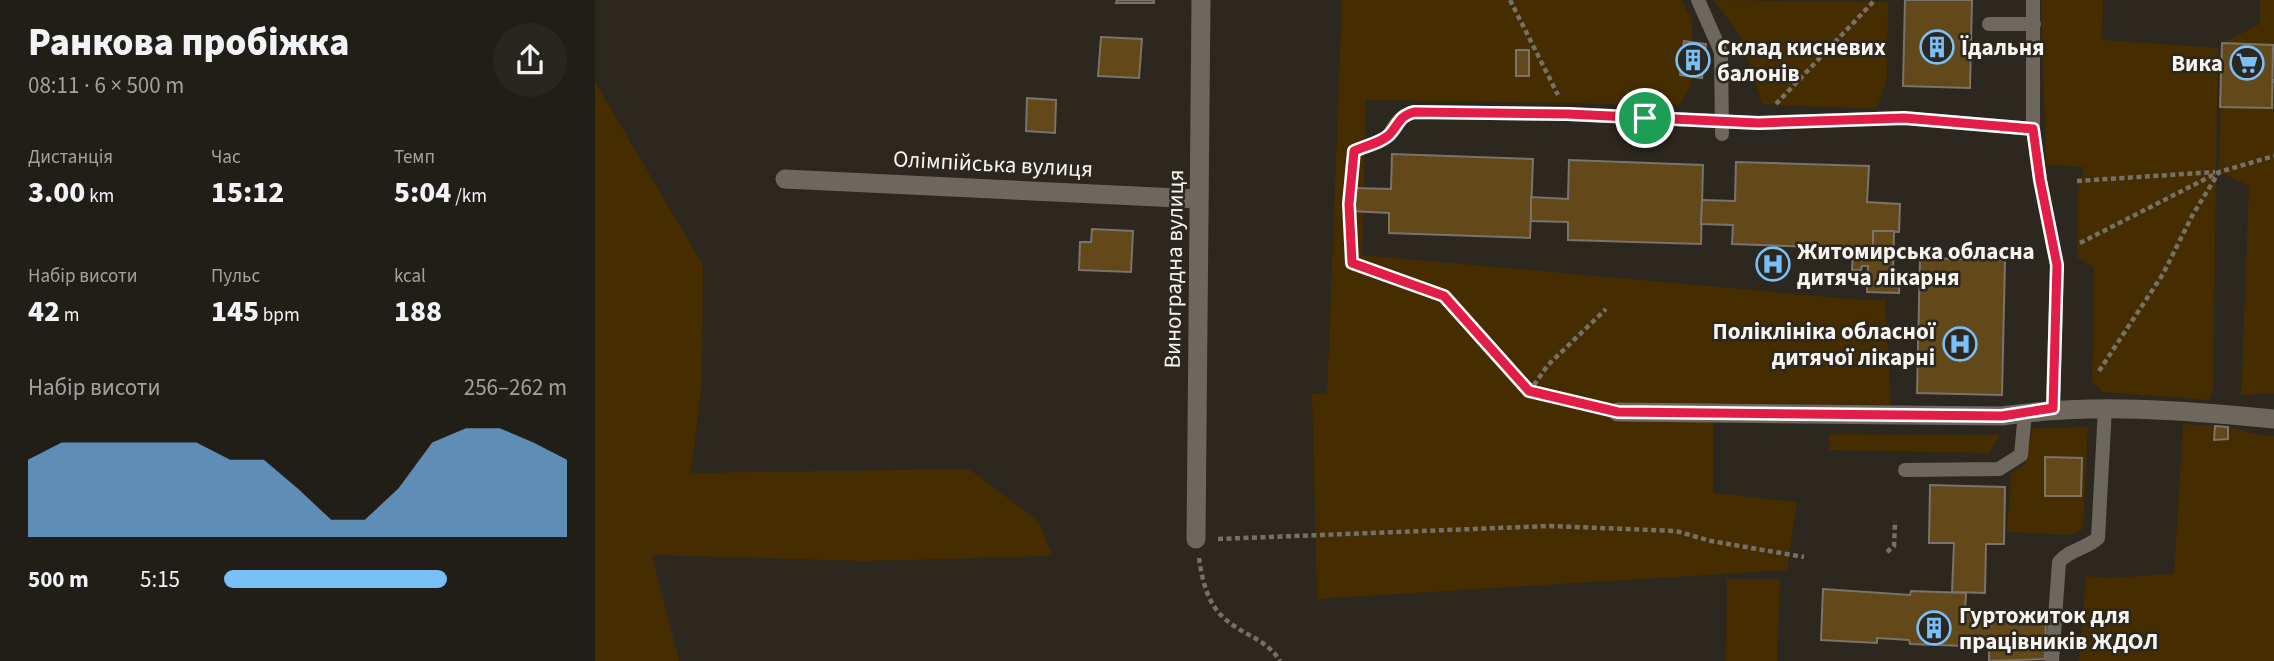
<!DOCTYPE html>
<html lang="uk">
<meta charset="utf-8">
<style>
:root{--surface:#211d17;--page:#292620;--text:#f1f3f6;--muted:#a2a2a1;--accent:#79bff8}
body{margin:0;font-family:"Source Sans 3",sans-serif;background:var(--page);color:var(--text);height:100vh;display:flex;flex-direction:column;font-size:26px;white-space:nowrap}
*{box-sizing:border-box;margin:0}
p{font-size:23px;color:var(--muted)}
.icon{flex:none;width:38px;height:38px;fill:none;stroke:currentColor;stroke-width:2;stroke-linecap:round;stroke-linejoin:round}
.map{position:relative;flex:1;overflow:hidden}
.details{display:flex;flex-direction:column;background:var(--surface);width:595px}
.details>*{flex:none}
.pin{position:absolute;display:grid;place-items:center;width:60px;height:60px;color:#fff;margin:-30px;border:4px solid #fff;border-radius:50%;box-shadow:0 2px 7px #0007}
.round{display:grid;place-items:center;flex:none;width:74px;height:74px;border-radius:37px;background:var(--page)}
.head{display:flex;align-items:center;justify-content:space-between;height:119px;padding:0 28px}
h1{font-size:38px;font-weight:800;line-height:52px}
.metrics{display:grid;grid-template-columns:repeat(3,1fr);gap:10px;height:119px;padding:7px 28px}
.metrics div{display:grid;align-content:center}
.metrics b{font-size:30px;font-weight:800}
.metrics small{font-size:19px;font-weight:400}
.metrics p{font-size:19px}
.chart{height:196px;padding:14px 28px}
.chart p{display:flex;justify-content:space-between}
.chart svg{width:100%;height:126px;margin-top:7px;fill:var(--accent);opacity:.7}
ul{padding:0 28px;list-style:none;font-size:23px}
li{display:grid;grid-template-columns:112px 84px 1fr;align-items:center;height:52px}
li i{height:18px;border-radius:9px;background:var(--accent)}
main{display:flex;flex:1;min-height:0}
.map>svg:first-child{display:block}
</style>
<main>
<section class="details">
<div class="head"><div><h1>Ранкова пробіжка</h1><p>08:11 · 6 × 500 m</p></div><a class="round"><svg class="icon" aria-label="share" viewBox="0 0 24 24"><path d="M12 15V3M7 8l5-5 5 5M5 13v7h14v-7"/></svg></a></div>
<div class="metrics">
<div><p>Дистанція</p><b>3.00<small> km</small></b></div>
<div><p>Час</p><b>15:12</b></div>
<div><p>Темп</p><b>5:04<small> /km</small></b></div>
</div>
<div class="metrics">
<div><p>Набір висоти</p><b>42<small> m</small></b></div>
<div><p>Пульс</p><b>145<small> bpm</small></b></div>
<div><p>kcal</p><b>188</b></div>
</div>
<div class="chart"><p><span>Набір висоти</span>256–262 m</p>
<svg viewBox="0 0 160 44" preserveAspectRatio="none"><path d="M0 44V17L10 11L20 11L30 11L40 11L50 11L60 17L70 17L80 27L90 38L100 38L110 27L120 11L130 6L140 6L150 11L160 17V44z"/></svg>
</div>
<ul>
<li><b>500 m</b>5:15<i style="width:65%"></i></li>
</ul>
</section>
<div class="map">
<svg width="1679" height="661" viewBox="0 0 1679 661">
<rect width="100%" height="100%" fill="#2c271f"/>
<!-- green -->
<g fill="#452d00">
<polygon points="747,0 1086,0 1097,19 1097,43 1089,42 1085,75 1096,77 1097,85 1084,105 771,100 767,255 1267,300 1290,300 1296,405 1119,403 1118,493 1202,502 1192,570 722,599 717,394 732,394"/>
<polygon points="1118,0 1293,2 1292,77 1282,109 1167,104 1145,35"/>
<polygon points="1446,0 1508,0 1507,40 1623,48 1618,391 1614,400 1508,392 1497,381 1499,268 1482,257 1483,190 1489,167 1451,165"/>
<polygon points="1665,0 1679,0 1679,393 1646,395 1654,186 1624,172 1627,43 1665,24"/>
<polygon points="0,82 108,265 107,383 96,473 374,469 444,522 457,556 269,561 57,555 84,661 0,661"/>
<polygon points="1588,424 1620,426 1620,440 1633,439 1633,427 1664,435 1679,436 1679,661 1484,661 1491,576 1513,578 1579,574"/>
<polygon points="1493,427 1488,529 1476,535 1412,532 1416,474 1429,465 1438,428"/>
<polygon points="1234,434 1405,435 1394,453 1234,450"/>
<polygon points="1132,579 1185,579 1182,661 1131,661"/>
</g>
<!-- building -->
<g fill="#634819" stroke="#7a736a" stroke-width="2">
<polygon points="522,0 559,0 559,3 521,3"/>
<polygon points="1310,0 1377,0 1375,88 1308,86"/>
<polygon points="506,37 547,39 544,78 503,76"/>
<polygon points="1089,41 1111,44 1107,78 1085,75"/>
<polygon points="1627,43 1678,45 1677,108 1625,107"/>
<rect x="921" y="50" width="13" height="26"/>
<polygon points="432,98 461,100 460,133 431,131"/>
<polygon points="797,154 938,159 935,238 794,233 794,213 756,211 757,188 796,189"/>
<polygon points="974,160 1108,165 1106,244 973,240 973,222 936,221 936,197 973,199"/>
<polygon points="1141,162 1274,166 1272,202 1305,204 1304,232 1278,231 1278,249 1137,244 1138,225 1106,224 1107,200 1140,201"/>
<polygon points="497,229 538,231 536,272 484,270 485,242 496,242"/>
<polygon points="1278,231 1299,231 1298,272 1305,272 1304,293 1272,292 1273,266 1267,266 1266,270 1257,270 1258,248 1278,249"/>
<polygon points="1325,258 1410,260 1407,395 1322,393"/>
<polygon points="1620,426 1633,427 1633,439 1619,440"/>
<polygon points="1450,457 1487,458 1486,496 1450,496"/>
<polygon points="1335,485 1410,487 1409,544 1391,544 1390,593 1357,592 1359,543 1334,543"/>
<polygon points="1228,589 1315,595 1316,591 1371,593 1370,613 1396,615 1396,610 1440,612 1440,617 1451,618 1450,659 1394,661 1394,641 1371,640 1370,646 1315,644 1314,640 1282,638 1282,643 1226,640"/>
</g>
<g fill="none" stroke-linecap="round" stroke-linejoin="round">
<!-- path -->
<g stroke="#757069" stroke-width="4.5" stroke-dasharray="5 3.5" stroke-linecap="butt">
<polyline points="915,0 963,95"/>
<polyline points="1677,81 1679,81"/>
<polyline points="1181,104 1280,0"/>
<polyline points="778,143 759,151 754,204 757,263 849,296 934,392 1002,407"/>
<polyline points="1482,181 1620,172"/>
<polyline points="1485,243 1624,172 1679,156"/>
<polyline points="1504,371 1568,274 1597,216 1624,172"/>
<polyline points="934,392 953,365 1011,309"/>
<polyline points="623,539 955,526 1081,531 1116,541 1209,557"/>
<polyline points="1292,552 1299,546 1300,521"/>
<path d="M604 558C607 579 612 603 629 618 647 635 672 639 685 661"/>
</g>
<!-- service -->
<g stroke="#6d675d" stroke-width="14">
<polyline points="1103,0 1126,52 1127,134"/>
<polyline points="1438,0 1438,129 1445,180 1462,265 1458,408"/>
<polyline points="1394,24 1439,24"/>
<path d="M794 135C801 123 805 116 819 112L973 114 1163 123 1309 118 1438 129"/>
<polyline points="1310,470 1404,469 1426,455 1430,412"/>
<path d="M1457 661 1464 562C1475 549 1491 549 1503 538L1510 408"/>
</g>
<!-- minor -->
<g stroke="#6d675d" stroke-width="19">
<polyline points="190,179 604,199"/>
<path d="M1023 412 1407 416C1497 403 1588 410 1679 419"/>
<polyline points="601,539 606,0"/>
</g>
</g>
<g fill="none" stroke-linecap="round" stroke-linejoin="round">
<defs>
<path id="route" d="M819 112 973 114 1163 123 1309 118 1438 129 1445 180 1462 265 1458 408 1407 416 1023 412 934 391 849 296 757 263 754 204 759 151C770 146 788 142 795 134 804 124 804 116 819 112Z"/>
</defs>
<!-- route casing -->
<use href="#route" stroke="#fff" stroke-width="14"/>
<!-- route -->
<use href="#route" stroke="#e11d48" stroke-width="9"/>
</g>
<!-- icons -->
<defs>
<symbol id="building-ring" viewBox="-11 -11 22 22"><circle r="9.5" fill="#2c271f" stroke="#79bff8" stroke-width="1.5"/><path d="M-4-6H4V6H1V3H-1V6H-4ZM-2.5-4.3h1.7v1.8h-1.7ZM.8-4.3h1.7v1.8H.8ZM-2.5-1h1.7V.8h-1.7ZM.8-1h1.7V.8H.8Z" fill="#79bff8"/></symbol>
<symbol id="supermarket-ring" viewBox="-11 -11 22 22"><circle r="9.5" fill="#2c271f" stroke="#79bff8" stroke-width="1.5"/><path d="M-6-5.5h2.5l.6 2H6L4.5 2H-2.5L-4.4-4H-6ZM-1.5 3.2a1.3 1.3 0 1 0 .1 0ZM3 3.2a1.3 1.3 0 1 0 .1 0Z" fill="#79bff8"/></symbol>
<symbol id="hospital-ring" viewBox="-11 -11 22 22"><circle r="9.5" fill="#2c271f" stroke="#79bff8" stroke-width="1.5"/><path d="M-5-5h3v3.5h4V-5h3V5h-3V1.5h-4V5h-3Z" fill="#79bff8"/></symbol>
</defs>
<g fill-rule="evenodd">
<use href="#building-ring" x="1323" y="28" width="38" height="38"/>
<use href="#building-ring" x="1079" y="41" width="38" height="38"/>
<use href="#supermarket-ring" x="1633" y="44" width="38" height="38"/>
<use href="#hospital-ring" x="1159" y="245" width="38" height="38"/>
<use href="#hospital-ring" x="1346" y="325" width="38" height="38"/>
<use href="#building-ring" x="1320" y="609" width="38" height="38"/>
</g>
<g text-anchor="middle" dominant-baseline="central" stroke-width="5" stroke-linejoin="round" paint-order="stroke">
<!-- poi labels -->
<g font-size="23" font-weight="bold" fill="#f8f4ef" stroke="#2c271f" text-anchor="start">
<text x="1122" y="47">Склад кисневих<tspan x="1122" dy="26">балонів</tspan></text>
<text x="1366" y="47">Їдальня</text>
<text x="1628" y="63" text-anchor="end">Вика</text>
<text x="1202" y="251">Житомирська обласна<tspan x="1202" dy="26">дитяча лікарня</tspan></text>
<text x="1340" y="331" text-anchor="end">Поліклініка обласної<tspan x="1340" dy="26">дитячої лікарні</tspan></text>
<text x="1364" y="615">Гуртожиток для<tspan x="1364" dy="26">працiвникiв ЖДОЛ</tspan></text>
</g>
<!-- street labels -->
<g font-size="23" fill="#f8f4ef" stroke="#2c271f">
<text transform="translate(398 164) rotate(3)">Олімпійська вулиця</text>
<text transform="translate(579 269) rotate(-89)">Виноградна вулиця</text>
</g>
</g>
</svg>
<div class="pin" style="left:1050px;top:118px;background:#1e9e55"><svg class="icon" aria-label="arrive" viewBox="0 0 24 24"><path d="M6 21V4h12l-3 4 3 4H6"/></svg></div>
</div>
</main>
